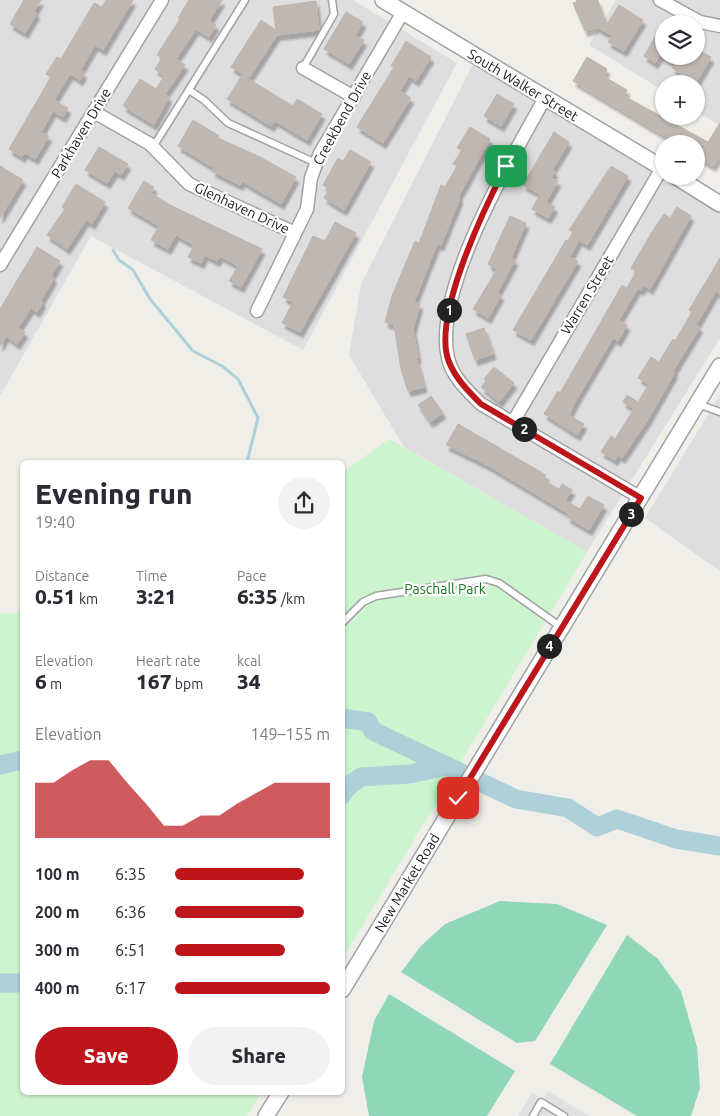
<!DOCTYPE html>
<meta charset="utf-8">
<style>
:root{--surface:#fff;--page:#f2f2f3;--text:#2b2b33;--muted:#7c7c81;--accent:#bc161b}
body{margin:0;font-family:Ubuntu,sans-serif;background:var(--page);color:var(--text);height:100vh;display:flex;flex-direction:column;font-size:19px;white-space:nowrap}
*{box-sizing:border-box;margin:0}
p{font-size:16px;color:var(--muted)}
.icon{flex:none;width:28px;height:28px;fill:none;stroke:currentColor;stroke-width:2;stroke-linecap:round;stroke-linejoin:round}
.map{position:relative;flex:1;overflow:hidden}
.side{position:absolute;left:20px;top:460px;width:325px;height:635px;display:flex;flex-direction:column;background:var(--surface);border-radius:8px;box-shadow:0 1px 4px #0004}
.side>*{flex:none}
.fabs{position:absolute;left:655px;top:15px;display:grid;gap:10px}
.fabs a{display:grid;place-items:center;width:50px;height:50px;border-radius:50%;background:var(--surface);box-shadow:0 1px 4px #0004;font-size:25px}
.pin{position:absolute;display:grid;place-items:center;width:42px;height:42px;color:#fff;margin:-21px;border-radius:10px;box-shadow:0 2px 8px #0006}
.km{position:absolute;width:25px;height:25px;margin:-12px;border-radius:50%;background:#222;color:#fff;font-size:14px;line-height:25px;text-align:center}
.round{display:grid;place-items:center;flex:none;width:52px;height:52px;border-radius:26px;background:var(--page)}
.overview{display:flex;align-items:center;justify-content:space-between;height:85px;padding:0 15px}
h1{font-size:28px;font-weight:800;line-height:38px}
.figures{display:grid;grid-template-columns:repeat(3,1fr);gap:8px;height:85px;padding:5px 15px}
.figures div{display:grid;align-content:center}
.figures b{font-size:21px;font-weight:800}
.figures small{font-size:14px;font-weight:400}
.figures p{font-size:14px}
.chart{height:140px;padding:10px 15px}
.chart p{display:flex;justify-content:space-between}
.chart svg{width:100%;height:90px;margin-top:5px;fill:var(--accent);opacity:.7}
.primary-button{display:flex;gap:10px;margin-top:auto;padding:10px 15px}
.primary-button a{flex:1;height:58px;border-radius:30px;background:var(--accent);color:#fff;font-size:20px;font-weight:800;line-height:58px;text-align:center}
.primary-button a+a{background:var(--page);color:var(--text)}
ul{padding:0 15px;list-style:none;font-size:16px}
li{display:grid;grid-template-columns:80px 60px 1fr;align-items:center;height:38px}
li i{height:12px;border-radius:6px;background:var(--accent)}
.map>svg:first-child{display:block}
</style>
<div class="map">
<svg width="720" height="1116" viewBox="0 0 720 1116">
<defs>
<filter id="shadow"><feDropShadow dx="3" dy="5.5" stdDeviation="1" flood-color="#0004"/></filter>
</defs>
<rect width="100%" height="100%" fill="#f0eee9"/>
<!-- residential -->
<g fill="#dfdede" fill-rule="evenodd">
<polygon points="0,0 353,0 457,63 303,350 91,236 0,396"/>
<path d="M616 0H720V126L696 111V84H664V91L589 45ZM664 24H696V56H664Z"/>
<polygon points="473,64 720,213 720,338 587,552 404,447 349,355 361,284"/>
<polygon points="720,395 720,571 645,518"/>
</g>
<!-- park -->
<g fill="#ccf4ce">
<polygon points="389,439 587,552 343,958 343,472"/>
<polygon points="22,612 22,1092 261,1093 247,1116 0,1116 0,614"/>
</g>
<!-- pitch -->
<g fill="#90d6b9">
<polygon points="500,901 557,904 607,925 535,1041 517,1043 401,972 421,946 445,924"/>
<polygon points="627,935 658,959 681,991 697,1047 700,1088 691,1116 637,1116 550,1064"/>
<polygon points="389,994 515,1071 487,1116 369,1116 362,1077 374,1021"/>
</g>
<!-- parking -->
<polygon fill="#e1e1e1" points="548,1091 589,1116 518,1116 532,1092 543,1099"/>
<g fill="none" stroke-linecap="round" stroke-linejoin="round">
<!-- stream -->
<polyline stroke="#aed0d9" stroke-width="3" points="113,250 119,260 133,270 150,299 193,351 222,366 238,379 258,418 247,462"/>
<!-- river -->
<g stroke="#aed0d9" stroke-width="19">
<polyline points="342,718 368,722 373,731 516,799 568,808 597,827 617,819 676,839 720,846"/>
<polyline points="0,765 22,760"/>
<polyline points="342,795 346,788 361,777 410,774 447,766"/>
<polyline points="0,983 22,983"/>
</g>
</g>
<!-- building -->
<g fill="#beb7b2" stroke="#c1b5ad" filter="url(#shadow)">
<polygon points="24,0 41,0 34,11 37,13 25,33 10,24"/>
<polygon points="106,0 133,0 103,50 95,45 80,71 84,73 80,80 70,74 54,100 68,108 63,117 53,111 41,132 49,136 35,159 25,153 22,157 9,149 48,82 51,77 46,74 57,57 61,59 94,3 102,7"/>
<polygon points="189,0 222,0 209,21 216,25 209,37 196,29 176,59 185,65 165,94 169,97 154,125 123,106 140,79 156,89 164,76 155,69 162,58 157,55 180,19 178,18"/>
<polygon points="576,0 598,0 606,26 619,5 643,20 624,51 608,42 612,36 597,27 585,31 573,3 577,2"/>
<polygon points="316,1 319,30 277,35 249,78 231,67 261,20 276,30 273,7"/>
<polygon points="346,12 363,22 355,36 364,40 349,64 324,49"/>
<polygon points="664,22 664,56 696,56 696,49 711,57 695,84 686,84 678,79 681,74 672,68 675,64 660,55 655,63 644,56"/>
<polygon points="406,41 431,57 416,81 409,76 400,91 411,98 383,143 357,127 394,67 391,66"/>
<polygon points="587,57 607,69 603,76 627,90 624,96 708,142 720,123 720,155 713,166 699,158 707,144 681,144 666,135 665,136 573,81"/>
<polygon points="242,75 293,106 297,99 322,114 307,140 275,121 271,126 227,99"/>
<polygon points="497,94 514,104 501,126 484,116"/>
<polygon points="193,120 219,136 218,138 260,157 296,177 281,204 242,181 240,185 212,171 214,168 178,146"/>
<polygon points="470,127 490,139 458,197 460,198 441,245 437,244 414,302 420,304 413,329 418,358 416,358 424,387 408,391 401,369 394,325 385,322 392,296 415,241 419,243 441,185 445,187 457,166 453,164 462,150 457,148"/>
<polygon points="554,132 569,142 552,170 555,172 551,178 558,181 546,202 555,207 548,218 532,209 540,194 523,185"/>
<polygon points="99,147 128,164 121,175 115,171 107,183 85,170"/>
<polygon points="350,150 371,162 344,210 324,198 329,189 323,185 338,158 343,161"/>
<polygon points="0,166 23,180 0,218"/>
<polygon points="611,166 628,176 587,245 579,240 570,257 578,261 531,340 513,330 566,240 568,241 573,232 569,230"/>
<polygon points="144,181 154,187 151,193 170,205 262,249 241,287 229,281 238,266 220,256 217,261 205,255 201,263 188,257 194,245 176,235 168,249 151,240 159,226 128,208"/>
<polygon points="76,184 105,202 92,224 86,220 67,249 47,235 65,209 62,207"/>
<polygon points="677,207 691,216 650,289 644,285 641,290 638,288 619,320 627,325 618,341 613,338 575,402 569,415 584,424 577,435 544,414 558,391 560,393 622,285 627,288 636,272 631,268 652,232 664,214 670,218"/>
<polygon points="510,216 526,223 511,258 515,260 497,293 501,295 488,318 473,309 497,269 488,264"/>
<polygon points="335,222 356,233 300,332 282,323 293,302 283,297 313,236 325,241"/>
<polygon points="37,247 60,261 51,276 54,278 41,300 43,302 37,312 31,308 18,328 25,332 17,344 6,336 0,346 0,309"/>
<polygon points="720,258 720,294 716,291 696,325 700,327 673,371 675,372 647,421 622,458 618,455 615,460 601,452 611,436 615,439 634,409 623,402 627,395 638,402 649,384 638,378 651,357 659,362 673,339 675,341 692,312 689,310"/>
<polygon points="484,328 493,354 475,360 466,334"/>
<polygon points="494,367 514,383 499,402 481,387 486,381 484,379"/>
<polygon points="431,396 443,413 430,422 418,405"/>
<polygon points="458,424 546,475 543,480 559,489 562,484 572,490 565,500 580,509 588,496 604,505 589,530 567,517 569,514 487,465 446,445"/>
</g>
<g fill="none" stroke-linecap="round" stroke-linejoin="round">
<defs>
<g id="service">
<polyline points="303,68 334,14 332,0"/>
<polyline points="189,90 204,100 228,123 316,163"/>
<polyline points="153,147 245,0"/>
<polyline points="698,404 720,412"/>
<polyline points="342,623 363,602 376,596 486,579 499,583 561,627"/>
<polyline points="533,1116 541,1102 564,1116"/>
</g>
<g id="minor">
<polyline points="660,0 700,22 720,26"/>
<polyline points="303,68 354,97"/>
<path d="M545 98C512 157 432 291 448 358 452 377 468 391 481 404L641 498"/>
<polyline points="94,112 150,144 189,184 295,233"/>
<polyline points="0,265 162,0"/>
<polyline points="257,311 307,209 311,178 320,153 403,12"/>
<polyline points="513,422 662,168"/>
</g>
<g id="tertiary">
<polyline points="383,0 664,169"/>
<polyline points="675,176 720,204"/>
<polyline points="342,990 720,366"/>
<polyline points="266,1116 281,1092"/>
</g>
</defs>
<!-- service casing -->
<use href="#service" stroke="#a2a2a2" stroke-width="9"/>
<!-- minor casing -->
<use href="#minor" stroke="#a2a2a2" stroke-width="15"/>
<!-- tertiary casing -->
<use href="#tertiary" stroke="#a2a2a2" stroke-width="18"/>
<!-- service -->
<use href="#service" stroke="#fff" stroke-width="6"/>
<!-- minor -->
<use href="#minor" stroke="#fff" stroke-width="12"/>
<!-- tertiary -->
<use href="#tertiary" stroke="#fff" stroke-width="15"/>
</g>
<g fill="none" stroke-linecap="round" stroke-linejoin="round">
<defs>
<path id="route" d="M458 798 641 498 481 404C468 391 456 379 449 362 431 318 485 207 506 166"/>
</defs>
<!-- route casing -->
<use href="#route" stroke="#fff" stroke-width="10"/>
<!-- route -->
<use href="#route" stroke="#bc161b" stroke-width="6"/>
</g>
<g text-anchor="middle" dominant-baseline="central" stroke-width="4.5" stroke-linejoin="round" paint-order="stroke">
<!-- street labels -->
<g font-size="14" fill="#212121" stroke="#fff">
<text transform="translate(523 85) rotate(31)">South Walker Street</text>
<text transform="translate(342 118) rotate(-61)">Creekbend Drive</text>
<text transform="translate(81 133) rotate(-59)">Parkhaven Drive</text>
<text transform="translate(242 208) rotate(25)">Glenhaven Drive</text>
<text transform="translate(587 295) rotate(-59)">Warren Street</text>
<text transform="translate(407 883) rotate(-59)">New Market Road</text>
</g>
<!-- park labels -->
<g font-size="14" fill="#18761e" stroke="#fff">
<text x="445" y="589">Paschall Park</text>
</g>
</g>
</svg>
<div class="fabs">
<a><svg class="icon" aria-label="layers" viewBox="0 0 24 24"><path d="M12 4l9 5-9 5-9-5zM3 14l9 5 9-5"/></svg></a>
<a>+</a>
<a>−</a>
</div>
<div class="pin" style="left:506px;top:166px;background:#1e9e55"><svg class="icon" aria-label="arrive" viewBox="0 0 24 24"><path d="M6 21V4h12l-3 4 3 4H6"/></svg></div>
<div class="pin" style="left:458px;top:798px;background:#d93025"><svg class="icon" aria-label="check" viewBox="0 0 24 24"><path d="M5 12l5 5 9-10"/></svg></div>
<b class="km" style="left:449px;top:310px">1</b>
<b class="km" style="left:524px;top:429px">2</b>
<b class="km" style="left:631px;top:514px">3</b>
<b class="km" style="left:549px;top:646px">4</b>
<section class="side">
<div class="overview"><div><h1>Evening run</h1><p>19:40</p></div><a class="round"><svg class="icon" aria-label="share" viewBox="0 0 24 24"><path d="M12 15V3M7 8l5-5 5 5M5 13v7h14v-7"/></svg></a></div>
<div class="figures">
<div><p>Distance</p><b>0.51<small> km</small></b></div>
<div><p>Time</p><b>3:21</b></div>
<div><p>Pace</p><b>6:35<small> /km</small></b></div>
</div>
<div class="figures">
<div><p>Elevation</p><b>6<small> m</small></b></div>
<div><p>Heart rate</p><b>167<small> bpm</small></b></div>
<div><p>kcal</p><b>34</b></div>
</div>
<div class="chart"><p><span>Elevation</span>149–155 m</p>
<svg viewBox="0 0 160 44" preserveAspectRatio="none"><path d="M0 44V17L10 17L20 11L30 6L40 6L50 17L60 27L70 38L80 38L90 33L100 33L110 27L120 22L130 17L140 17L150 17L160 17V44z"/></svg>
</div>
<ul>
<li><b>100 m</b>6:35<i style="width:83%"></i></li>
<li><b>200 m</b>6:36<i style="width:83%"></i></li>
<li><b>300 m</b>6:51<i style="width:71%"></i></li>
<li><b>400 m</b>6:17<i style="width:100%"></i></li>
</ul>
<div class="primary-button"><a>Save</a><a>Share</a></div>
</section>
</div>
